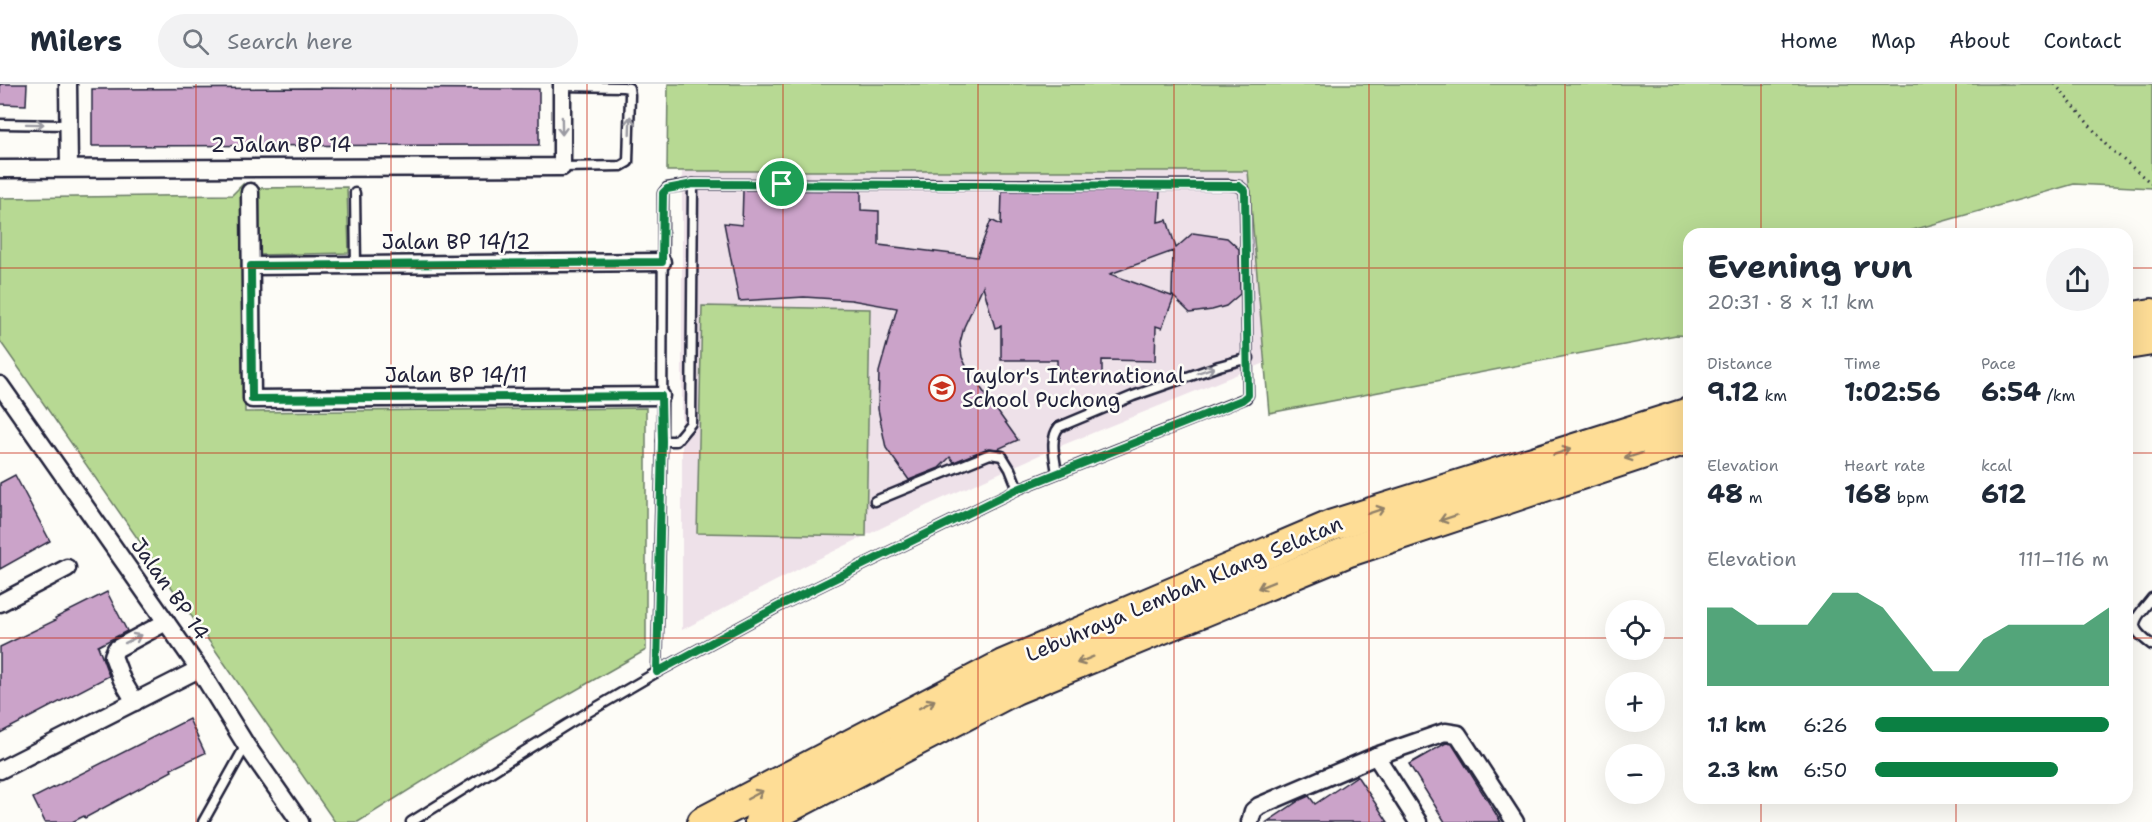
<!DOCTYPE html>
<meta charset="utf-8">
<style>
:root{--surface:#fff;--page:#f2f2f3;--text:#1f2937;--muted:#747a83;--line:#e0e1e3;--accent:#0b8043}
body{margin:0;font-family:"Shantell Sans",sans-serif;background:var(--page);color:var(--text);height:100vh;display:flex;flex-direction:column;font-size:22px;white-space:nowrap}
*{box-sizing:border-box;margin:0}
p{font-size:20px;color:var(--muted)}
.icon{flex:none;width:33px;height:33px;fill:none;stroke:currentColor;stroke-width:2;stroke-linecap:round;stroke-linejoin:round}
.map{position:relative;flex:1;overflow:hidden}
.details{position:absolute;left:1683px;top:144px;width:450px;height:576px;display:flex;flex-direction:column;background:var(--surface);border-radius:18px;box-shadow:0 6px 24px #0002}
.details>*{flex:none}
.tools{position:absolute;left:1605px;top:516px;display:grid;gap:12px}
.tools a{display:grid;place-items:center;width:60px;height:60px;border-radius:50%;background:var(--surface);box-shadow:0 6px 24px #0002;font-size:30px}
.pin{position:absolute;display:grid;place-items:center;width:51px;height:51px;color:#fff;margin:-26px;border:3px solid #fff;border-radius:50%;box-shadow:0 2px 6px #0007}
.round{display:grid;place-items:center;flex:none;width:63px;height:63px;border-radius:32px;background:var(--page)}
.head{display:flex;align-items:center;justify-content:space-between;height:102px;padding:0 24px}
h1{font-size:33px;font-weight:700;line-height:45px}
.stats{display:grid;grid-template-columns:repeat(3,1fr);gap:9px;height:102px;padding:6px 24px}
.stats div{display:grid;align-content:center}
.stats b{font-size:26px;font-weight:700}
.stats small{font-size:16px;font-weight:400}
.stats p{font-size:16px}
.chart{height:168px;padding:12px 24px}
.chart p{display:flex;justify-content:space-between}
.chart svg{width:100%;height:108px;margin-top:6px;fill:var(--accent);opacity:.7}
ul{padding:0 24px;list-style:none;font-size:20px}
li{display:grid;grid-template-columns:96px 72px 1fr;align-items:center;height:45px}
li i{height:15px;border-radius:8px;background:var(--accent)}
header{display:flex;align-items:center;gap:36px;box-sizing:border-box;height:84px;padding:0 30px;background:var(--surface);border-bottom:2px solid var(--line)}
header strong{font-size:28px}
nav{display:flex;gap:33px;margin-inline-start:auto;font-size:21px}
.search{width:420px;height:54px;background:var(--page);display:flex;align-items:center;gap:15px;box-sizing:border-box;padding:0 21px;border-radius:33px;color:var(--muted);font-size:22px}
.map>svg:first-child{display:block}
</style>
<header>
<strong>Milers</strong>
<div class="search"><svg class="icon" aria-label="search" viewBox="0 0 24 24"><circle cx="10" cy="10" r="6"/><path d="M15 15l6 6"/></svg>Search here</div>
<nav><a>Home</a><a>Map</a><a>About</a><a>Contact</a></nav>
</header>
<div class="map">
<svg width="2152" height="738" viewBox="0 0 2152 738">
<rect width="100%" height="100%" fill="#fdfcf7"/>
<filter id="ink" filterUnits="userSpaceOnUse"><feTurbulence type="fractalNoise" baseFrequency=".0167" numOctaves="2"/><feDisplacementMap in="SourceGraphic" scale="12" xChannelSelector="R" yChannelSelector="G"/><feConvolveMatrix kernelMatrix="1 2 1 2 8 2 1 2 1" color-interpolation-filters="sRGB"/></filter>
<g filter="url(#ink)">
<!-- built -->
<polygon fill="#eee1e9" points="682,87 1248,87 1265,279 1053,365 928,421 816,476 682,546"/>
<!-- green -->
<g fill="#b7d993" stroke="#6c7e67" stroke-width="1.5">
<polygon points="668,0 2152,0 2152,104 2074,100 1899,150 1689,150 1689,252 1676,251 1269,329 1248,87 667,87"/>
<polygon points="243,100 245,328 646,324 646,566 487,657 358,738 335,738 0,257 0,114 232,111"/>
<polygon points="347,103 349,169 259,171 258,104"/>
<polygon points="702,222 870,225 866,452 697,449"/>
</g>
<!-- building -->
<g fill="#cba3c9" stroke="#22223b" stroke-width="1.5" fill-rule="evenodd">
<polygon points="0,0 27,0 26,21 0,20"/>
<polygon points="307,4 539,5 539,61 92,62 92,5"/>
<path d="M743 106 861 107V126L879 127V161L977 173 991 136 1001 141 1002 107H1160L1158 138 1167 136 1176 164 1193 149 1227 154 1239 165 1240 210 1226 222 1212 226 1190 229 1174 213 1162 244 1156 242 1155 277 1102 276V294H1057V276H1001V242L995 244 983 202 964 243 960 259 962 273 968 286 1018 356 998 365 988 364 954 378 950 373 939 384 909 396 886 364 878 325 879 288 897 224 851 216 804 213 739 217 724 139 742 141ZM1173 167 1172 211 1174 213 1110 190Z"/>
<polygon points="15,391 50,457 0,485 0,399"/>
<polygon points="107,508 127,547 98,562 109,592 0,649 0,563 56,536 55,534"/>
<polygon points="189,635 205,669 171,685 172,687 85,734 84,732 72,738 45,738 33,714"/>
<polygon points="1446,659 1452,660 1501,738 1445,738 1409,680"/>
<polygon points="1357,692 1388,738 1267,738 1300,716 1309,712 1315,720"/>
</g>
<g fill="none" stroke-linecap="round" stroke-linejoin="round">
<defs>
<g id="service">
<polyline points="562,2 623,3 629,4 630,11 628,78 621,82 562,83"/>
<polyline points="0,40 69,41"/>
<polyline points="355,109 356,181"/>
<path d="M1057 389C1055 374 1049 355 1059 343L1133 312 1219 282 1249 274"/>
<polyline points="875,417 990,370 1002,372 1010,385 1018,405"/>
<path d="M2152 514C2134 537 2125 541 2152 561"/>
<polyline points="657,588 662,357 663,109 667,104 693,100"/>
<polyline points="203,738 246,661"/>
<polyline points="411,738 568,640 657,588 781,521 1018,405 1246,314 1248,311 1245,107 1239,102 1229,101 693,100 691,339 676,357 662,357"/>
</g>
<g id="minor">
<polyline points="68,0 69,84"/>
<polyline points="0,85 562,83 562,0"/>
<polyline points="250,108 252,315 661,312"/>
<polyline points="251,182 662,178"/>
<polyline points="0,301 199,585 246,661 300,738"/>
<polyline points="0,519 67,484"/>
<polyline points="135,618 122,596 113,572 116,565 166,538"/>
<polyline points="1376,672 1418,738"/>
<polyline points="0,686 199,585"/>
<polyline points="1250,738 1253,727 1259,722 1376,672 1445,648 1458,650 1515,738"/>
</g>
<g id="motorway">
<polyline points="2127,234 2152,230"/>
<polyline points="2127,260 2152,256"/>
<polyline points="703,738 1003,581 1333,441 1689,329"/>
<polyline points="760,738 1015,605 1349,467 1689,354"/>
</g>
</defs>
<!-- service casing -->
<use href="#service" stroke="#22223b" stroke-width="13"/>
<!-- minor casing -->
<use href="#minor" stroke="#22223b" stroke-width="21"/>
<!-- motorway casing -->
<use href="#motorway" stroke="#22223b" stroke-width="34"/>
<!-- path -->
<polyline stroke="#22223b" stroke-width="3" stroke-dasharray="1.5 4.5" stroke-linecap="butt" points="2055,0 2107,62 2152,100"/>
<!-- service -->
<use href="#service" stroke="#fdfcf7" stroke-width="8"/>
<!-- minor -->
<use href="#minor" stroke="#fdfcf7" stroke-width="16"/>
<!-- motorway -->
<use href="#motorway" stroke="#fedd96" stroke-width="30"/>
</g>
<!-- one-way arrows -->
<defs><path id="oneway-shaft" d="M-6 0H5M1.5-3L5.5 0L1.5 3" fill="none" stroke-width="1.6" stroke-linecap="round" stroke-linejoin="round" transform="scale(1.5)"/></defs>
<g stroke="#9a9aa2">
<use href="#oneway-shaft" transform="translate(35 40) rotate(1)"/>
<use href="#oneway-shaft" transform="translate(630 41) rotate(-88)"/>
<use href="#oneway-shaft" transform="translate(562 42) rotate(89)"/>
<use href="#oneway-shaft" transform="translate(1206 286) rotate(-19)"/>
<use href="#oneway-shaft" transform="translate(133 555) rotate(-27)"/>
</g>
<g stroke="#908068">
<use href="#oneway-shaft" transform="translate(1562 368) rotate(-18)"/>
<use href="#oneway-shaft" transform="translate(1633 372) rotate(162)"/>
<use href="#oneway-shaft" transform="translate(1376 427) rotate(-18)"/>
<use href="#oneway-shaft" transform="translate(1448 434) rotate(162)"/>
<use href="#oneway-shaft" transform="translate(1266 501) rotate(158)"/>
<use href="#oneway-shaft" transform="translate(1085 576) rotate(158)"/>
<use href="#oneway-shaft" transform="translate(927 620) rotate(-28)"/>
<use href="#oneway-shaft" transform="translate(755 711) rotate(-28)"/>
</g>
</g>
<g fill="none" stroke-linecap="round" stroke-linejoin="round" filter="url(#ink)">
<defs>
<polygon id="route" points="693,100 1239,102 1245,107 1248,311 1242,316 1018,405 781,521 657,588 662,357 661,312 252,315 251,182 662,178 663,109 667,105"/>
</defs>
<!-- route casing -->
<use href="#route" stroke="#fff" stroke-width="12"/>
<!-- route -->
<use href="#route" stroke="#0b8043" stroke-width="8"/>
</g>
<!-- grid -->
<path fill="none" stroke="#c8321e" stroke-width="1.5" stroke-opacity="0.55" d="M196 0V738M391 0V738M587 0V738M783 0V738M978 0V738M1174 0V738M1369 0V738M1565 0V738M1761 0V150M1956 0V150M0 184H1689M2127 184H2152M0 369H1689M2127 369H2152M0 554H1616M1654 554H1689M2127 554H2152M1761 714V738M1956 714V738"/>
<!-- icons -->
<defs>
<symbol id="school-ring" viewBox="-11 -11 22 22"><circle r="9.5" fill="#fdfcf7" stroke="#c8321e" stroke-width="1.5"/><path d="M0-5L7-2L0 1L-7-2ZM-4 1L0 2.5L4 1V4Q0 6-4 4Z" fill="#c8321e"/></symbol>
</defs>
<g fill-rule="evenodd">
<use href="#school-ring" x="927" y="289" width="30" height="30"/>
</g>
<g text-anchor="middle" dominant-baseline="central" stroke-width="5" stroke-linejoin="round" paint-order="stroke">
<!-- street labels -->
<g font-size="21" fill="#22223b" stroke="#fdfcf7">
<text x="281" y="61">2 Jalan BP 14</text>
<text x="456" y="158">Jalan BP 14/12</text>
<text x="456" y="291">Jalan BP 14/11</text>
<text transform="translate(170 505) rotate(55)">Jalan BP 14</text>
<text transform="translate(1184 505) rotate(-23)">Lebuhraya Lembah Klang Selatan</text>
</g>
<!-- poi labels -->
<g font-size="21" fill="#22223b" stroke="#fdfcf7" text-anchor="start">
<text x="962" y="292">Taylor's International<tspan x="962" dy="24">School Puchong</tspan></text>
</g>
</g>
</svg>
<div class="tools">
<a><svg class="icon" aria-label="locate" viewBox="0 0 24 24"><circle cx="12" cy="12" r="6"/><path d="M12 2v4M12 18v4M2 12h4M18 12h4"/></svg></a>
<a>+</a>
<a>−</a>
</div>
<div class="pin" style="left:782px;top:100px;background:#1e9e55"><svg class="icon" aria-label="arrive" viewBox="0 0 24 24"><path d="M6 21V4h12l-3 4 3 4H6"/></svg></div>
<section class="details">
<div class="head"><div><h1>Evening run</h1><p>20:31 · 8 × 1.1 km</p></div><a class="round"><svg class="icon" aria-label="share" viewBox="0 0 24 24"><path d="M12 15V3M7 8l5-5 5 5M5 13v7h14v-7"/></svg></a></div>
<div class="stats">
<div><p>Distance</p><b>9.12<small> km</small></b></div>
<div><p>Time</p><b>1:02:56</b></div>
<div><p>Pace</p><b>6:54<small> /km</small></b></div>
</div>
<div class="stats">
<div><p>Elevation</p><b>48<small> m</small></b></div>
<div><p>Heart rate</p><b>168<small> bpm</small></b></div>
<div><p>kcal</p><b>612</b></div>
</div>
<div class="chart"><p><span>Elevation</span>111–116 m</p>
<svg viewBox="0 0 160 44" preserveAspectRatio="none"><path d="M0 44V12L10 12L20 19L30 19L40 19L50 6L60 6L70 12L80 25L90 38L100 38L110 25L120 19L130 19L140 19L150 19L160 12V44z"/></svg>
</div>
<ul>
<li><b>1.1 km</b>6:26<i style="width:100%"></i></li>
<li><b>2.3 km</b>6:50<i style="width:78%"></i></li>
</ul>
</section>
</div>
